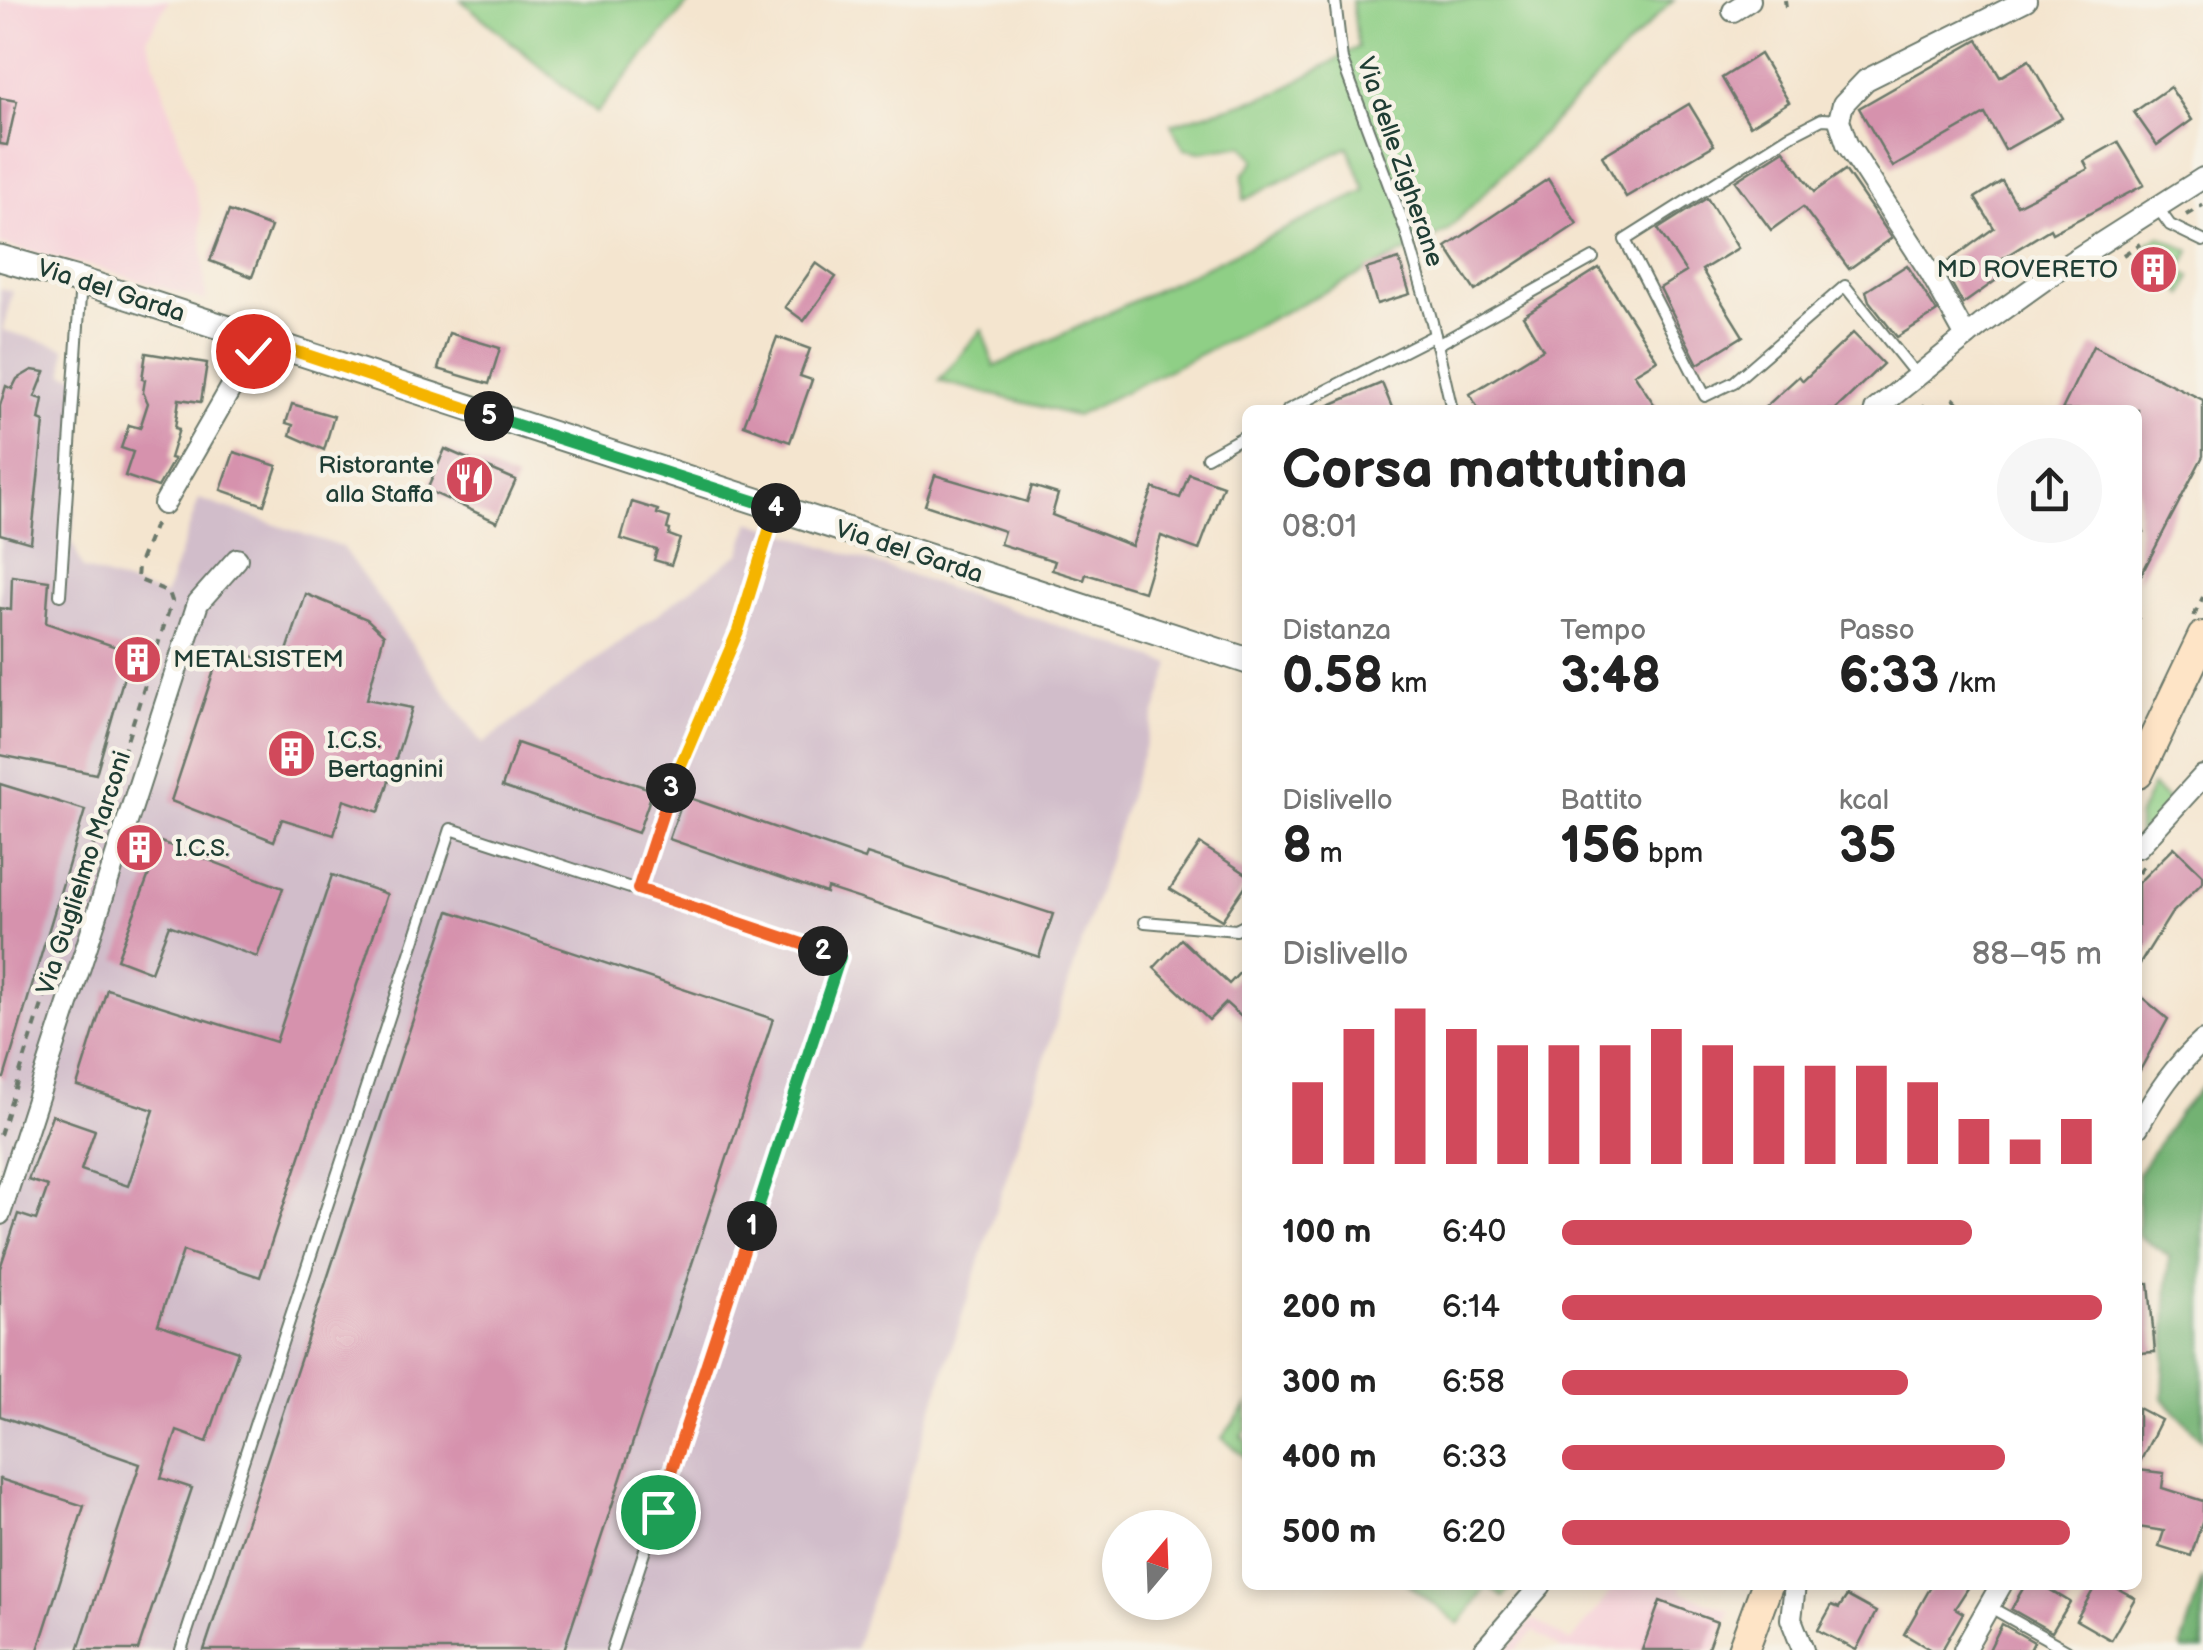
<!DOCTYPE html>
<html lang="it">
<meta charset="utf-8">
<style>
:root{--surface:#fff;--page:#f6f6f6;--text:#222;--muted:#767676;--accent:#d1495b}
body{margin:0;font-family:"Balsamiq Sans",sans-serif;background:var(--page);color:var(--text);height:100vh;display:flex;flex-direction:column;font-size:38px;white-space:nowrap}
*{box-sizing:border-box;margin:0}
p{font-size:32px;color:var(--muted)}
.icon{flex:none;width:55px;height:55px;fill:none;stroke:currentColor;stroke-width:2;stroke-linecap:round;stroke-linejoin:round}
.map{position:relative;flex:1;overflow:hidden}
.panel{position:absolute;left:1242px;top:405px;width:900px;height:1185px;display:flex;flex-direction:column;background:var(--surface);border-radius:15px;box-shadow:0 5px 15px #0003}
.panel>*{flex:none}
.needle{width:65px;rotate:19deg}
.controls{position:absolute;left:1102px;top:1510px;display:grid;gap:20px}
.controls a{display:grid;place-items:center;width:110px;height:110px;border-radius:50%;background:var(--surface);box-shadow:0 5px 15px #0003;font-size:50px}
.pin{position:absolute;display:grid;place-items:center;width:85px;height:85px;color:#fff;margin:-42px;border:5px solid #fff;border-radius:50%;box-shadow:0 2px 10px #0007}
.km{position:absolute;width:50px;height:50px;margin:-25px;border-radius:50%;background:#222;color:#fff;font-size:28px;line-height:50px;text-align:center}
.round{display:grid;place-items:center;flex:none;width:105px;height:105px;border-radius:52px;background:var(--page)}
.summary{display:flex;align-items:center;justify-content:space-between;height:170px;padding:0 40px}
h1{font-size:55px;font-weight:600;line-height:75px}
.metrics{display:grid;grid-template-columns:repeat(3,1fr);gap:15px;height:170px;padding:10px 40px}
.metrics div{display:grid;align-content:center}
.metrics b{font-size:50px;font-weight:600}
.metrics small{font-size:28px;font-weight:400}
.metrics p{font-size:28px}
.chart{height:280px;padding:20px 40px}
.chart p{display:flex;justify-content:space-between}
.chart svg{width:100%;height:180px;margin-top:10px;stroke:var(--accent);stroke-width:6}
ul{padding:0 40px;list-style:none;font-size:32px}
li{display:grid;grid-template-columns:160px 120px 1fr;align-items:center;height:75px}
li i{height:25px;border-radius:12px;background:var(--accent)}
.map>svg:first-child{display:block}
</style>
<div class="map">
<svg width="2203" height="1650" viewBox="0 0 2203 1650">
<rect width="100%" height="100%" fill="#f7f3e8"/>
<filter id="ink" filterUnits="userSpaceOnUse"><feTurbulence type="fractalNoise" baseFrequency=".01" numOctaves="2"/><feDisplacementMap in="SourceGraphic" scale="20" xChannelSelector="R" yChannelSelector="G"/><feConvolveMatrix kernelMatrix="1 2 1 2 8 2 1 2 1" color-interpolation-filters="sRGB"/></filter>
<filter id="wash" filterUnits="userSpaceOnUse"><feTurbulence type="fractalNoise" baseFrequency=".0048" numOctaves="4" result="noise"/><feDisplacementMap in="SourceGraphic" scale="40" xChannelSelector="R" yChannelSelector="G"/><feGaussianBlur stdDeviation="2.25" result="paint"/><feColorMatrix in="noise" values="0 0 0 0 0 0 0 0 0 0 0 0 0 0 0 0 0 1.4 0 .05"/><feComposite in="paint" operator="in"/></filter>
<g filter="url(#wash)">
<rect width="100%" height="100%" fill="#f4e5cf"/>
<!-- built -->
<g fill="#f6cfd8">
<polygon points="0,0 169,0 147,38 200,207 206,301 102,269 0,244"/>
<polygon points="1616,1585 1682,1585 1680,1591 1730,1611 1716,1650 1562,1650 1534,1631 1516,1650 1507,1650 1533,1619 1571,1642"/>
</g>
<!-- industrial -->
<polygon fill="#d1bdca" points="0,288 13,291 3,330 65,348 65,374 84,376 72,541 83,569 165,596 199,499 342,547 483,744 741,552 750,521 1171,664 855,1650 0,1650"/>
<!-- green -->
<g fill="#8fcf86" stroke="#57865d" stroke-width="2.5">
<polygon points="461,0 691,0 596,113"/>
<polygon points="1352,0 1673,0 1447,231 1076,416 939,381 982,329 994,367 1366,191 1348,147 1244,200 1243,175 1255,160 1243,145 1201,152 1184,149 1171,124 1277,93 1358,47"/>
<polygon points="2160,236 2190,251 2180,270 2191,277 2183,295 2148,244"/>
<polygon points="2152,786 2171,803 2138,841 2138,818"/>
<polygon points="1247,1405 1247,1428 1241,1436 1247,1441 1247,1458 1222,1438"/>
<polygon points="1409,1585 1512,1585 1503,1597 1488,1586 1459,1624"/>
</g>
<!-- forest -->
<g fill="#73b273" stroke="#497854" stroke-width="2.5">
<polygon points="2203,1085 2203,1440 2163,1399 2169,1256 2138,1235 2138,1174 2179,1113"/>
<polygon points="2203,1577 2203,1650 2183,1650 2181,1646"/>
</g>
<g id="blocks">
<!-- building -->
<g fill="#d692ad">
<polygon points="1978,40 2000,77 2029,60 2062,118 2005,150 1985,114 1893,167 1859,108"/>
<polygon points="1760,54 1789,102 1750,126 1722,78"/>
<polygon points="2170,87 2192,120 2157,145 2134,112"/>
<polygon points="0,98 17,101 7,145 0,144"/>
<polygon points="1689,104 1714,145 1626,197 1602,156"/>
<polygon points="2118,142 2144,185 2052,233 2050,229 1993,264 2002,276 1963,304 1942,266 1994,228 1975,198 2002,181 2017,205 2088,169 2084,161"/>
<polygon points="1784,150 1814,192 1845,170 1892,238 1849,269 1803,207 1771,230 1735,181"/>
<polygon points="1548,179 1577,224 1475,291 1446,247"/>
<polygon points="1707,198 1738,248 1702,270 1743,336 1698,364 1660,288 1686,272 1658,229"/>
<polygon points="229,211 271,227 252,277 210,261"/>
<polygon points="1399,259 1410,294 1377,304 1366,269"/>
<polygon points="816,263 836,277 804,321 785,307"/>
<polygon points="1907,265 1937,312 1897,337 1869,301 1866,291"/>
<polygon points="1599,268 1657,360 1634,374 1658,410 1479,410 1470,394 1543,349 1523,316"/>
<polygon points="449,333 500,348 489,384 438,369"/>
<polygon points="1853,333 1883,364 1835,410 1762,410 1799,376 1803,381"/>
<polygon points="777,337 810,349 800,376 812,380 790,442 744,425"/>
<polygon points="2093,346 2203,400 2203,456 2138,581 2138,410 2062,410"/>
<polygon points="146,353 207,363 201,402 179,399 175,428 179,429 170,458 174,459 158,487 125,476 133,452 121,448 129,425 140,428 148,403 143,392 145,380 142,379"/>
<polygon points="32,370 45,372 35,397 43,399 39,420 44,422 31,543 0,534 0,406 6,386 12,389 17,379"/>
<polygon points="1382,383 1393,410 1318,410"/>
<polygon points="292,404 334,416 324,450 290,435 293,425 286,423"/>
<polygon points="445,449 516,480 497,522 427,490"/>
<polygon points="234,452 277,466 264,505 221,490"/>
<polygon points="1189,474 1223,486 1199,550 1161,536 1144,592 1086,574 1084,580 1052,570 1055,561 1000,544 1004,531 925,505 935,475 1027,502 1032,486 1058,494 1052,515 1132,546 1153,488 1180,498"/>
<polygon points="632,502 658,510 657,514 670,518 667,529 670,530 669,535 680,539 671,565 654,560 657,550 621,539"/>
<polygon points="12,576 49,581 46,623 131,652 96,774 0,755 0,608 11,610"/>
<polygon points="306,594 367,619 384,635 367,699 412,708 379,812 344,800 334,835 282,819 274,841 171,801 222,646 282,666"/>
<polygon points="517,743 653,790 638,833 502,787"/>
<polygon points="0,784 85,810 4,1078 0,1078"/>
<polygon points="684,796 865,859 867,854 1053,914 1039,957 827,888 826,893 669,839"/>
<polygon points="137,839 159,846 161,842 283,888 257,957 169,925 151,972 117,959 154,861 132,855"/>
<polygon points="1200,844 1248,875 1248,882 1222,920 1170,889"/>
<polygon points="2174,847 2203,875 2203,882 2171,914 2138,967 2138,883"/>
<polygon points="332,875 387,894 260,1277 183,1251 158,1324 238,1351 207,1442 177,1431 161,1478 192,1488 138,1650 78,1650 140,1464 0,1416 0,1268 18,1214 36,1220 48,1186 28,1180 52,1115 95,1130 81,1170 128,1186 154,1110 77,1086 107,989 276,1042"/>
<polygon points="449,911 773,1019 564,1650 204,1650"/>
<polygon points="1181,939 1229,984 1248,964 1248,1023 1226,1003 1209,1020 1154,968"/>
<polygon points="2138,994 2168,1019 2138,1074"/>
<polygon points="2149,1283 2155,1352 2138,1353 2138,1284"/>
<polygon points="2138,1408 2161,1420 2138,1466"/>
<polygon points="2138,1470 2164,1473 2162,1488 2203,1501 2203,1519 2191,1556 2159,1546 2164,1531 2138,1527"/>
<polygon points="0,1479 84,1506 38,1650 0,1650"/>
<polygon points="1932,1585 1970,1585 1955,1608 1963,1613 1942,1650 1931,1650 1904,1634"/>
<polygon points="2025,1585 2042,1585 2070,1602 2052,1632 2011,1609"/>
<polygon points="2096,1585 2111,1585 2135,1598 2111,1640 2076,1620"/>
<polygon points="1847,1596 1876,1612 1856,1650 1818,1630 1832,1605 1839,1608"/>
<polygon points="1660,1601 1717,1622 1707,1650 1642,1650"/>
<polygon points="2002,1624 2034,1642 2030,1650 1989,1650"/>
</g>
</g>
</g>
<g filter="url(#ink)">
<use href="#blocks" fill-opacity="0" stroke="#6a786a" stroke-width="2.5"/>
<g fill="none" stroke-linecap="round" stroke-linejoin="round">
<defs>
<g id="service">
<polyline points="1335,0 1342,60 1405,228 1432,322 1452,410"/>
<polyline points="1839,120 1822,119 1789,136 1625,240 1705,396 1734,382 1845,286 1917,376"/>
<polyline points="2157,207 2170,225 2203,241"/>
<polyline points="1437,345 1593,258"/>
<polyline points="1288,410 1435,335"/>
<polyline points="1207,457 1248,434"/>
<polyline points="60,595 81,281"/>
<polyline points="638,889 679,763 738,631 776,509"/>
<polyline points="1145,922 1236,930 1248,924"/>
<polyline points="1990,1607 2067,1650"/>
<polyline points="181,1650 451,829 840,957 612,1650"/>
</g>
<g id="minor">
<polyline points="1733,11 1750,0"/>
<polyline points="1966,337 1930,272 1847,144 1839,120 1843,104 1866,80 2026,0"/>
<polyline points="1875,410 1981,325 2054,273 2203,178"/>
<polyline points="164,504 259,339"/>
<polyline points="2138,847 2203,776"/>
<path d="M2138 1127C2156 1094 2175 1066 2203 1041"/>
<polyline points="0,1214 198,603 237,559"/>
<polyline points="1795,1585 1791,1619 1803,1650"/>
<polyline points="1484,1650 1541,1585"/>
<polyline points="1964,1650 2001,1585"/>
</g>
<polyline id="tertiary" points="0,258 81,281 1248,661"/>
<g id="secondary">
<polyline points="2138,773 2203,637"/>
<polyline points="1743,1650 1767,1585"/>
</g>
</defs>
<!-- service casing -->
<use href="#service" stroke="#6a786a" stroke-width="14"/>
<!-- minor casing -->
<use href="#minor" stroke="#6a786a" stroke-width="24"/>
<!-- tertiary casing -->
<use href="#tertiary" stroke="#6a786a" stroke-width="29"/>
<!-- secondary casing -->
<use href="#secondary" stroke="#6a786a" stroke-width="34"/>
<!-- path -->
<g stroke="#6a786a" stroke-width="4" stroke-dasharray="8 8" stroke-linecap="butt">
<polyline points="1785,0 1786,7"/>
<polyline points="2186,215 2203,205"/>
<polyline points="2123,255 2140,244"/>
<polyline points="1953,398 1964,410"/>
<polyline points="1919,410 1930,401"/>
<polyline points="2138,535 2147,529"/>
<polyline points="2194,616 2203,597"/>
<polyline points="2138,619 2139,620"/>
<polyline points="2138,873 2144,865"/>
<polyline points="0,1135 172,601 169,592 137,579 138,566 156,522"/>
</g>
<!-- service -->
<use href="#service" stroke="#fff" stroke-width="10"/>
<!-- minor -->
<use href="#minor" stroke="#fff" stroke-width="20"/>
<!-- tertiary -->
<use href="#tertiary" stroke="#fff" stroke-width="25"/>
<!-- secondary -->
<use href="#secondary" stroke="#fee4c6" stroke-width="30"/>
</g>
</g>
<g fill="none" stroke-linecap="round" stroke-linejoin="round" filter="url(#ink)">
<defs>
<polyline id="split-1" points="658,1512 752,1226"/>
<polyline id="split-2" points="752,1226 840,957 823,951"/>
<polyline id="split-3" points="671,788 638,889 823,951"/>
<polyline id="split-4" points="671,788 738,631 776,508"/>
<polyline id="split-5" points="489,416 776,508"/>
<polyline id="split-6" points="253,351 259,339 489,416"/>
</defs>
<!-- split-1 casing -->
<use href="#split-1" stroke="#fff" stroke-width="20"/>
<!-- split-2 casing -->
<use href="#split-2" stroke="#fff" stroke-width="20"/>
<!-- split-3 casing -->
<use href="#split-3" stroke="#fff" stroke-width="20"/>
<!-- split-4 casing -->
<use href="#split-4" stroke="#fff" stroke-width="20"/>
<!-- split-5 casing -->
<use href="#split-5" stroke="#fff" stroke-width="20"/>
<!-- split-6 casing -->
<use href="#split-6" stroke="#fff" stroke-width="20"/>
<!-- split-1 -->
<use href="#split-1" stroke="#f0652b" stroke-width="12"/>
<!-- split-2 -->
<use href="#split-2" stroke="#22a559" stroke-width="12"/>
<!-- split-3 -->
<use href="#split-3" stroke="#f0652b" stroke-width="12"/>
<!-- split-4 -->
<use href="#split-4" stroke="#f5b400" stroke-width="12"/>
<!-- split-5 -->
<use href="#split-5" stroke="#22a559" stroke-width="12"/>
<!-- split-6 -->
<use href="#split-6" stroke="#f5b400" stroke-width="12"/>
</g>
<!-- icons -->
<defs>
<symbol id="building-disc" viewBox="-11 -11 22 22"><circle r="9.5" fill="#d1495b" stroke="#f7f3e8"/><path d="M-4-6H4V6H1V3H-1V6H-4ZM-2.5-4.3h1.7v1.8h-1.7ZM.8-4.3h1.7v1.8H.8ZM-2.5-1h1.7V.8h-1.7ZM.8-1h1.7V.8H.8Z" fill="#fff"/></symbol>
<symbol id="restaurant-disc" viewBox="-11 -11 22 22"><circle r="9.5" fill="#d1495b" stroke="#f7f3e8"/><path d="M-5-6h1v4h1v-4h1v4h1v-4h1v5L-1.5 .5V6h-2V.5L-5-1ZM5-6V6H3V1.5H1.5Q1.5-4 5-6Z" fill="#fff"/></symbol>
</defs>
<g fill-rule="evenodd">
<use href="#building-disc" x="2126" y="242" width="55" height="55"/>
<use href="#restaurant-disc" x="442" y="452" width="55" height="55"/>
<use href="#building-disc" x="110" y="632" width="55" height="55"/>
<use href="#building-disc" x="264" y="726" width="55" height="55"/>
<use href="#building-disc" x="112" y="820" width="55" height="55"/>
</g>
<g text-anchor="middle" dominant-baseline="central" stroke-width="9" stroke-linejoin="round" paint-order="stroke">
<!-- street labels -->
<g font-size="25" fill="#1f3d34" stroke="#f7f3e8">
<text transform="translate(1400 162) rotate(71)">Via delle Zigherane</text>
<text transform="translate(111 291) rotate(18)">Via del Garda</text>
<text transform="translate(909 552) rotate(18)">Via del Garda</text>
<text transform="translate(84 873) rotate(-72)">Via Guglielmo Marconi</text>
</g>
<!-- poi labels -->
<g font-size="25" fill="#1f3d34" stroke="#f7f3e8" text-anchor="start">
<text x="2118" y="269" text-anchor="end">MD ROVERETO</text>
<text x="434" y="465" text-anchor="end">Ristorante<tspan x="434" dy="29">alla Staffa</tspan></text>
<text x="173" y="659">METALSISTEM</text>
<text x="327" y="740">I.C.S.<tspan x="327" dy="29">Bertagnini</tspan></text>
<text x="175" y="848">I.C.S.</text>
</g>
</g>
</svg>
<div class="controls">
<a><svg class="needle" viewBox="-14 -14 28 28"><path d="M0-13l5 13h-10z" fill="#e53935"/><path d="M0 13l5-13h-10z" fill="#767676"/></svg></a>
</div>
<div class="pin" style="left:658px;top:1512px;background:#1e9e55"><svg class="icon" aria-label="arrive" viewBox="0 0 24 24"><path d="M6 21V4h12l-3 4 3 4H6"/></svg></div>
<div class="pin" style="left:253px;top:351px;background:#d93025"><svg class="icon" aria-label="check" viewBox="0 0 24 24"><path d="M5 12l5 5 9-10"/></svg></div>
<b class="km" style="left:752px;top:1226px">1</b>
<b class="km" style="left:823px;top:951px">2</b>
<b class="km" style="left:671px;top:788px">3</b>
<b class="km" style="left:776px;top:508px">4</b>
<b class="km" style="left:489px;top:416px">5</b>
<section class="panel">
<div class="summary"><div><h1>Corsa mattutina</h1><p>08:01</p></div><a class="round"><svg class="icon" aria-label="share" viewBox="0 0 24 24"><path d="M12 15V3M7 8l5-5 5 5M5 13v7h14v-7"/></svg></a></div>
<div class="metrics">
<div><p>Distanza</p><b>0.58<small> km</small></b></div>
<div><p>Tempo</p><b>3:48</b></div>
<div><p>Passo</p><b>6:33<small> /km</small></b></div>
</div>
<div class="metrics">
<div><p>Dislivello</p><b>8<small> m</small></b></div>
<div><p>Battito</p><b>156<small> bpm</small></b></div>
<div><p>kcal</p><b>35</b></div>
</div>
<div class="chart"><p><span>Dislivello</span>88–95 m</p>
<svg viewBox="0 0 160 44" preserveAspectRatio="none"><path d="M5 44V24M15 44V11M25 44V6M35 44V11M45 44V15M55 44V15M65 44V15M75 44V11M85 44V15M95 44V20M105 44V20M115 44V20M125 44V24M135 44V33M145 44V38M155 44V33"/></svg>
</div>
<ul>
<li><b>100 m</b>6:40<i style="width:76%"></i></li>
<li><b>200 m</b>6:14<i style="width:100%"></i></li>
<li><b>300 m</b>6:58<i style="width:64%"></i></li>
<li><b>400 m</b>6:33<i style="width:82%"></i></li>
<li><b>500 m</b>6:20<i style="width:94%"></i></li>
</ul>
</section>
</div>
